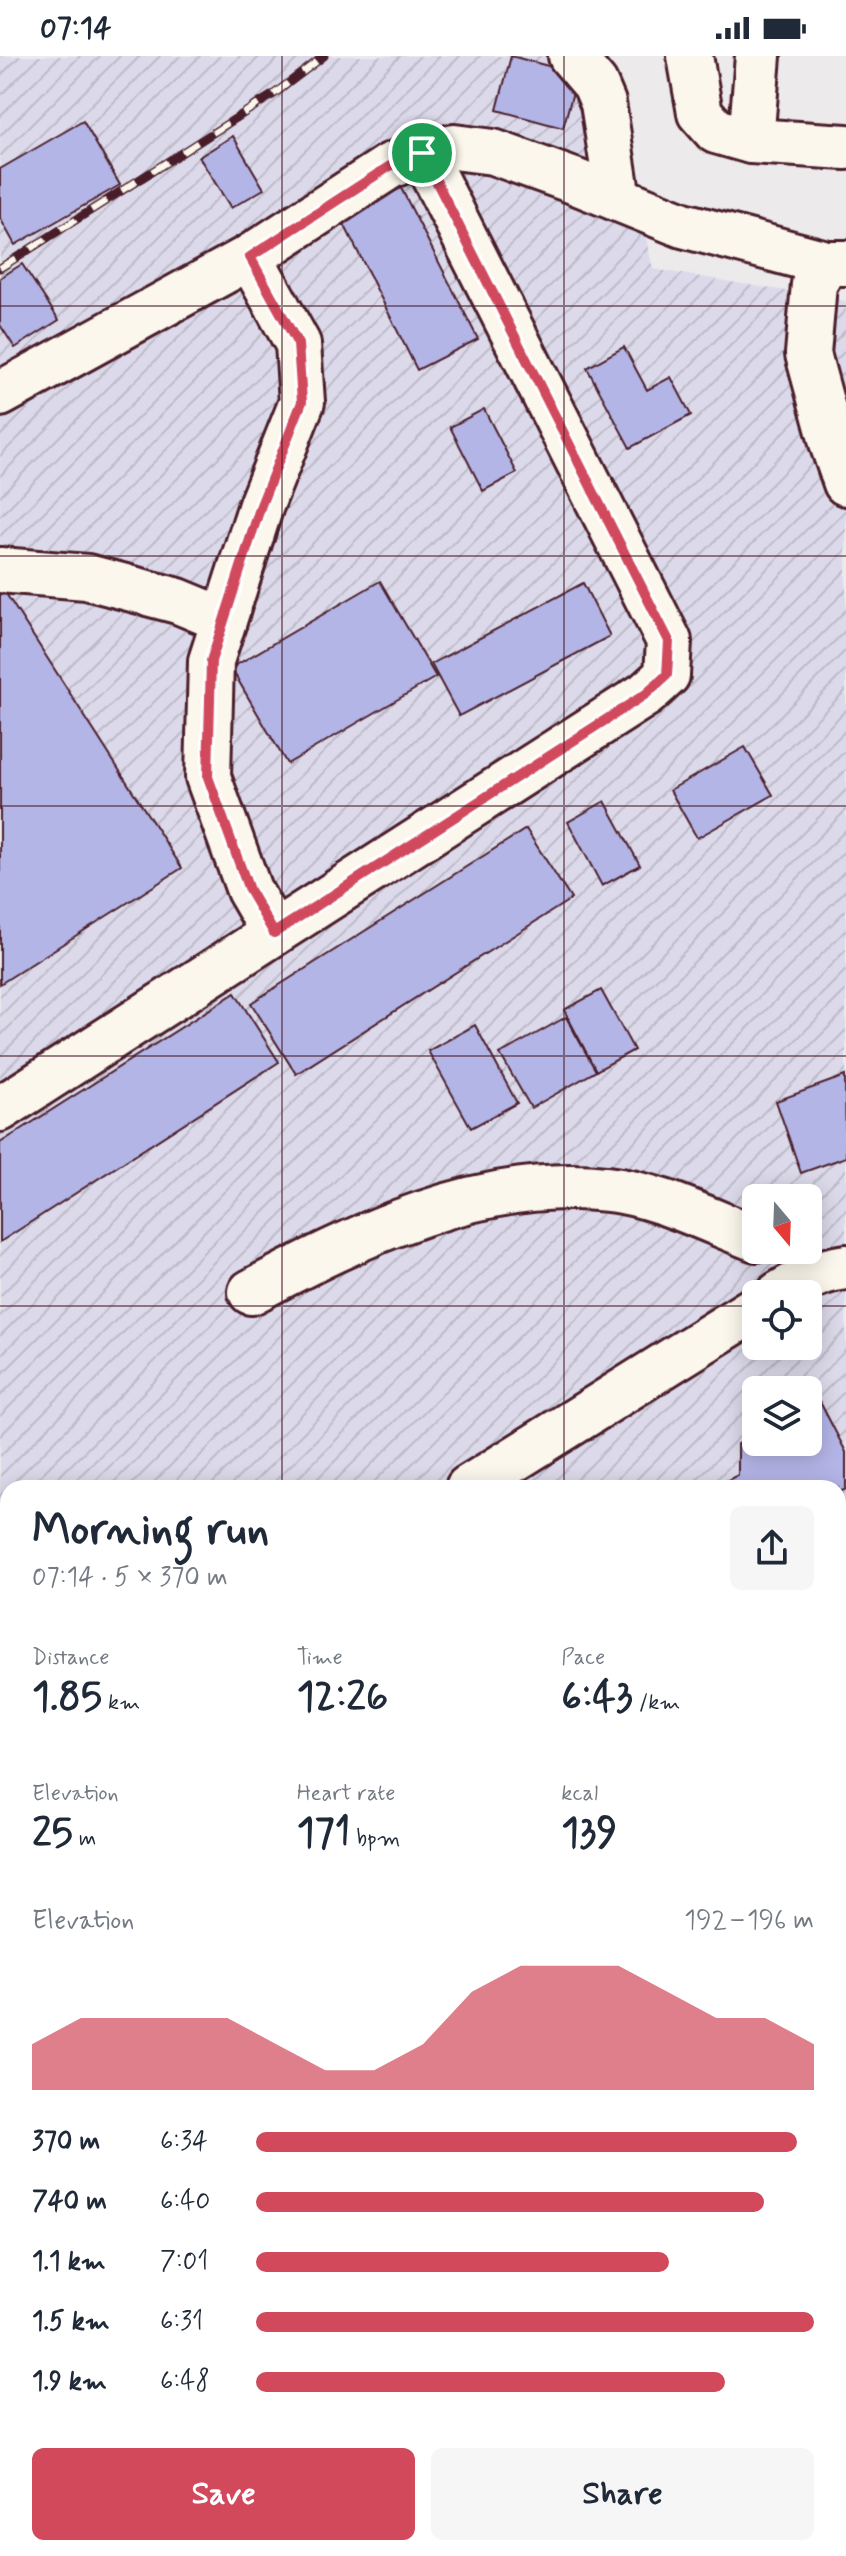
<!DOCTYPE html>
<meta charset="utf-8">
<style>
:root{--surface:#fff;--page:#f6f6f7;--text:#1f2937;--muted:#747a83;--accent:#d1495b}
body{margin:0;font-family:Mynerve,sans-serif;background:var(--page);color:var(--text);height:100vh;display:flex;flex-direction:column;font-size:30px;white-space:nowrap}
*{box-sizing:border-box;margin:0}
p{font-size:26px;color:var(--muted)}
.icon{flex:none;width:44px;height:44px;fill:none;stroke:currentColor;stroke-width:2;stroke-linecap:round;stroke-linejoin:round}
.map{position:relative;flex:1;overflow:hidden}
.side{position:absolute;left:0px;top:1424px;width:846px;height:1076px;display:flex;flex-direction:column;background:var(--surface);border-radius:24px 24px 0 0;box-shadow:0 4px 20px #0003}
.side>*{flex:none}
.needle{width:52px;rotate:161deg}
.buttons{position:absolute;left:742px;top:1128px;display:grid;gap:16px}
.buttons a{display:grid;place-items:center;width:80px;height:80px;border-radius:12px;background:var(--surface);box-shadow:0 4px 20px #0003;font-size:40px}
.pin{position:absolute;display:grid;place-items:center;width:68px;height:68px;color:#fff;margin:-34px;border:4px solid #fff;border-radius:50%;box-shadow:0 2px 8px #0007}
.round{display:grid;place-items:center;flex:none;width:84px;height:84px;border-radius:12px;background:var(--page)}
.head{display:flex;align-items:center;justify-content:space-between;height:136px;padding:0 32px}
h1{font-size:44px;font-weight:800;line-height:60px}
.metrics{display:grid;grid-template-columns:repeat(3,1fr);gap:12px;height:136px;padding:8px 32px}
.metrics div{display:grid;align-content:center}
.metrics b{font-size:40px;font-weight:800}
.metrics small{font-size:22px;font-weight:400}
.metrics p{font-size:22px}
.chart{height:224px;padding:16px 32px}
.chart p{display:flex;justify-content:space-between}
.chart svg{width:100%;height:144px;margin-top:8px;fill:var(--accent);opacity:.7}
.action{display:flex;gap:16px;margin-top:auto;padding:16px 32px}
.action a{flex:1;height:92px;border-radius:12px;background:var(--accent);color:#fff;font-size:32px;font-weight:800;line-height:92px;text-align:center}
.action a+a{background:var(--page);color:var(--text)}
ul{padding:0 32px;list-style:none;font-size:26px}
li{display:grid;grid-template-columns:128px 96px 1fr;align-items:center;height:60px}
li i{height:20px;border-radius:10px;background:var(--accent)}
.status{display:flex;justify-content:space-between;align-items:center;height:56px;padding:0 40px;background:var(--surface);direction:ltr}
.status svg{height:22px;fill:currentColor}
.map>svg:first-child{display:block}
</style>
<div class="status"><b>07:14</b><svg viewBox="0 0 49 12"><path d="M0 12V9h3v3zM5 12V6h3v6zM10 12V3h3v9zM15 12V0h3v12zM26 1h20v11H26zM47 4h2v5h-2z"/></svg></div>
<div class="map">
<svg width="846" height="2500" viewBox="0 0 846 2500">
<defs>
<pattern id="industrial-furrows" width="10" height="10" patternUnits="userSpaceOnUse" patternTransform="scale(2)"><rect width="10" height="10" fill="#dcdaea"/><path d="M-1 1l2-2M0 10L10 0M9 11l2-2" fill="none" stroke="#bebbc9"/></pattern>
</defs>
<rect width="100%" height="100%" fill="#edeaeb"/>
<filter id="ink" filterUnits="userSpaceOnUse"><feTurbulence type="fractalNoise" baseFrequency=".0125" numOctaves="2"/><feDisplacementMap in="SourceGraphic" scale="16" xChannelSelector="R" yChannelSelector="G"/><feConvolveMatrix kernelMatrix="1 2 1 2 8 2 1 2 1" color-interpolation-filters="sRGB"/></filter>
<g filter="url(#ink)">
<!-- industrial -->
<path fill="url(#industrial-furrows)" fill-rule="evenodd" d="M0 0H605L653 213 846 245V2500H0ZM756 1142H808V1194H756ZM756 1238H808V1290H756ZM756 1334H808V1386H756ZM8 1432H838V2492H8Z"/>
<!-- building -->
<g fill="#b4b5e7" stroke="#4a1f2b" stroke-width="2">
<polygon points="511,0 578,18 563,72 497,54"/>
<polygon points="83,65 120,129 15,189 0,162 0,113"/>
<polygon points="233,80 264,133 231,152 199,101"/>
<polygon points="401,132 478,283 417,314 341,162"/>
<polygon points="22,208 59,264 15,292 0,269 0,222"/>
<polygon points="624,291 647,334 671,321 691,359 630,392 587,312"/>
<polygon points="484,353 517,417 483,435 450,371"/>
<polygon points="380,525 436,621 287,708 231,612"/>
<polygon points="583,527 610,580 459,660 431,608"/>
<polygon points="3,533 182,812 0,928 0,535"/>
<polygon points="745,691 773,739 697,782 670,734"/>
<polygon points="605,745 640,809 602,830 568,766"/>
<polygon points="526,773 571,843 296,1018 251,947"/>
<polygon points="601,934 634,994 596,1015 564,954"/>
<polygon points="235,937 279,1006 0,1186 0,1087"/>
<polygon points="566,961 596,1015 531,1052 500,998"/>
<polygon points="475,969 517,1047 471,1072 428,995"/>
<polygon points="845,1020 846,1101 801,1117 776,1045"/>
<polygon points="820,1346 846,1396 846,1433 838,1437 838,1432 712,1432 738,1419 738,1388 756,1379 756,1386 808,1386 808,1352"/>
<polygon points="278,2492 323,2492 326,2500 254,2500"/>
<polygon points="323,2492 379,2492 353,2500 326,2500"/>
</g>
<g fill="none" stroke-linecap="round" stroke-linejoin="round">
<defs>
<g id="minor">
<polyline points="571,0 595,28 603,47 618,143"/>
<polyline points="690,0 700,57 716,75 751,85 846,91"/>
<polyline points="751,85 758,0"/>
<polyline points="250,201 298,288 302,346 261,449 211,605 208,721 249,834 274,877"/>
<polyline points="846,207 826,207 814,228 808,298 833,390 846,427"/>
<polyline points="0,338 250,201 390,110 422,97 454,91 493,96 574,125 683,169 826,207"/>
<polyline points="0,514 87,521 178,545 224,564"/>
<polyline points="0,1053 646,638 667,619 669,585 422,97"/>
<path d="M251 1236C359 1179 481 1119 607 1133 658 1138 709 1165 756 1183"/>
<path d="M779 1238C800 1225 821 1214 846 1211"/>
<polyline points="468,1432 756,1252"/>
<polyline points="0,1724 8,1719"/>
<polyline points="838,2041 846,2039"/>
<polyline points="0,2266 8,2264"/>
<polyline points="101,2500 102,2492"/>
</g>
</defs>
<!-- minor casing -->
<use href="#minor" stroke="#4a1f2b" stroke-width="50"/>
<!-- minor -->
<use href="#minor" stroke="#fbf7ec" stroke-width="44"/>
<defs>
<polyline id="rail" points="0,212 274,38 324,0"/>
</defs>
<!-- rail casing -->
<use href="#rail" stroke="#4a1f2b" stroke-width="9"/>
<!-- rail -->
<use href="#rail" stroke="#fbf7ec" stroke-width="6" stroke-dasharray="18" stroke-linecap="butt"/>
</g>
</g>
<g fill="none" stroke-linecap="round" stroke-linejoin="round" filter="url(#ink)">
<defs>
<polygon id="route" points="422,97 669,585 667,619 646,638 274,877 249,834 208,721 211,605 261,449 302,346 298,288 250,201 390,110"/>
</defs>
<!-- route casing -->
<use href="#route" stroke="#fff" stroke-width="16"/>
<!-- route -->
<use href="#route" stroke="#d1495b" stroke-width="10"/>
</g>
<!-- grid -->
<path fill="none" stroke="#4a1f2b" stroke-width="2" stroke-opacity="0.55" d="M282 0V1432M564 0V1432M0 250H846M0 500H846M0 750H846M0 1000H846M0 1250H756M808 1250H846M0 1500H8M838 1500H846M0 1750H8M838 1750H846M0 2000H8M838 2000H846M0 2250H8M838 2250H846M282 2492V2500M564 2492V2500"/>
</svg>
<div class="buttons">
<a><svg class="needle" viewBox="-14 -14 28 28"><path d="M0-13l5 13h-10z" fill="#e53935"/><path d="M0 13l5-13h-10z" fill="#747a83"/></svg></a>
<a><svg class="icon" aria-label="locate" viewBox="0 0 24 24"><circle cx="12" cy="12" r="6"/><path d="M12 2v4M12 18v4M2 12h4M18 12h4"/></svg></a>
<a><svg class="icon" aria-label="layers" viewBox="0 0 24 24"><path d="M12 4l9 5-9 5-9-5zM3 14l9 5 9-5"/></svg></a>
</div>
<div class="pin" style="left:422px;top:97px;background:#1e9e55"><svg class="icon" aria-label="arrive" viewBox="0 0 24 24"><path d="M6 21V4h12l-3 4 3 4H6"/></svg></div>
<section class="side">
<div class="head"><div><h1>Morning run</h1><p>07:14 · 5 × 370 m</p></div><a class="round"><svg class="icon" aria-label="share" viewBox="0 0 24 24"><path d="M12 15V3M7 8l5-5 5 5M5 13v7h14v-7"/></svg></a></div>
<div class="metrics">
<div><p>Distance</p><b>1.85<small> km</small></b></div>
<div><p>Time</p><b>12:26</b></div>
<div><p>Pace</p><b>6:43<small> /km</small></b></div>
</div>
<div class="metrics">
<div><p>Elevation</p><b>25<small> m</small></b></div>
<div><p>Heart rate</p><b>171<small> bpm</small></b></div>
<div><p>kcal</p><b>139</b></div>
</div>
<div class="chart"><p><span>Elevation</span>192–196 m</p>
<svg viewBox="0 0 160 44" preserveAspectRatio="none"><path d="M0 44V30L10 22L20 22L30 22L40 22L50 30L60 38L70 38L80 30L90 14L100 6L110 6L120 6L130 14L140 22L150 22L160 30V44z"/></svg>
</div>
<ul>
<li><b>370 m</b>6:34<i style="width:97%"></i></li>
<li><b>740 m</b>6:40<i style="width:91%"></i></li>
<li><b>1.1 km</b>7:01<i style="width:74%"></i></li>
<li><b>1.5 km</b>6:31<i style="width:100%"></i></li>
<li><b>1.9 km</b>6:48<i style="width:84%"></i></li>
</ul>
<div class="action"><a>Save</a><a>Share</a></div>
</section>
</div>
